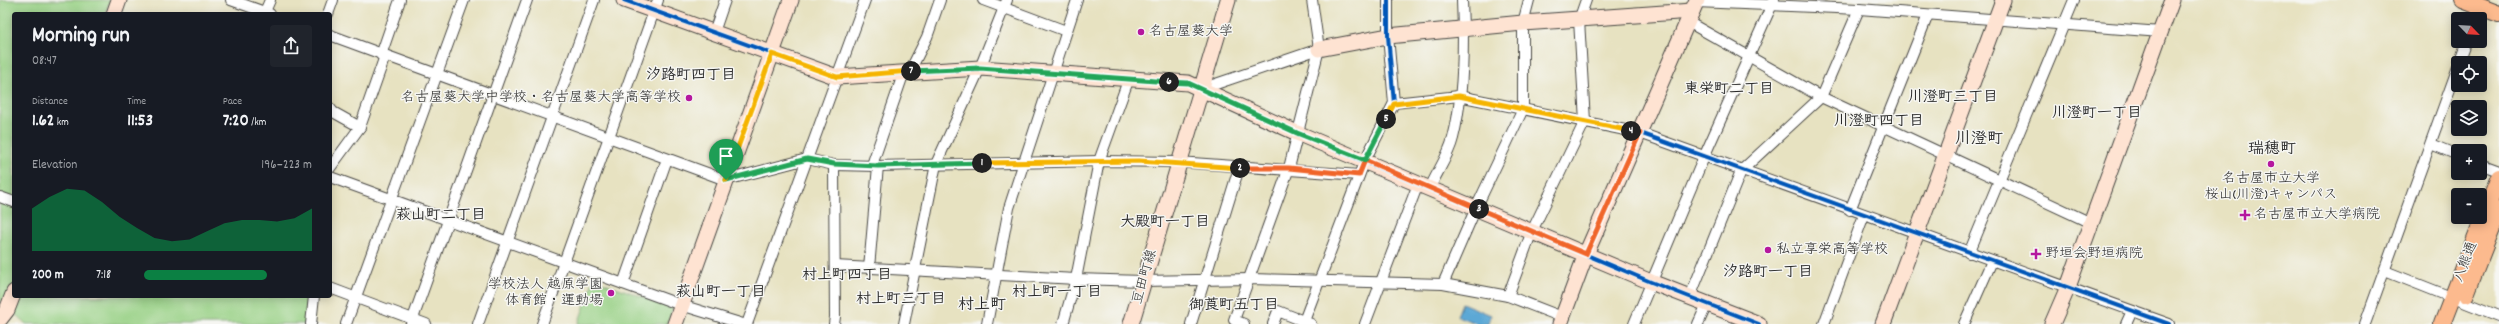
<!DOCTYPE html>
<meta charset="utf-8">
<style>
:root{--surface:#171b24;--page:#20242c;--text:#f1f3f6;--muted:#9ea1a6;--accent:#0b8043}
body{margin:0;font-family:Dekko,"Klee One",sans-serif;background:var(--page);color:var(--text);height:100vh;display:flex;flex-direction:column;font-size:15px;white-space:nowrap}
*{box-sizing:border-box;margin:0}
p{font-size:13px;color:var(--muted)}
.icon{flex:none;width:22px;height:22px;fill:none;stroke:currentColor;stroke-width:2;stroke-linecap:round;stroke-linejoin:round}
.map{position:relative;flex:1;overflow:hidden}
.drawer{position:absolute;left:12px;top:12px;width:320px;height:286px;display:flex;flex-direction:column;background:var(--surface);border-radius:4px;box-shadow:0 2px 10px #0003}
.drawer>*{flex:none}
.needle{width:26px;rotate:115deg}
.tools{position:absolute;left:2451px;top:12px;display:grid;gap:8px}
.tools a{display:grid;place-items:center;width:36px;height:36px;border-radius:4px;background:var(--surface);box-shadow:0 2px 10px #0003;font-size:20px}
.pin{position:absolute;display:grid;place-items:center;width:34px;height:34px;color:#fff;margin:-41px -17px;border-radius:50% 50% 50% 0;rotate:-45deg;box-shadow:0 0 4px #0007}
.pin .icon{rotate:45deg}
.km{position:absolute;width:20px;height:20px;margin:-10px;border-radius:50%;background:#222;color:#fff;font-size:11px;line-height:20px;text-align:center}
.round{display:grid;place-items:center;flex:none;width:42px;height:42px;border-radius:4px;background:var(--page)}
.head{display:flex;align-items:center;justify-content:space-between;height:68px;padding:0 20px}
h1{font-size:22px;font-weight:700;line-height:30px}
.stats{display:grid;grid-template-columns:repeat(3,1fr);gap:6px;height:68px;padding:4px 20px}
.stats div{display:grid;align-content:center}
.stats b{font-size:17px;font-weight:700}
.stats small{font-size:11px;font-weight:400}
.stats p{font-size:11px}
.chart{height:112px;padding:8px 20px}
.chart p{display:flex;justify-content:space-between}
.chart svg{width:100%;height:72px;margin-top:4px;fill:var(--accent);opacity:.7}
ul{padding:0 20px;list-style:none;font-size:13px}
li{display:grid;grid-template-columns:64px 48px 1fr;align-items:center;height:30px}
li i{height:10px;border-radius:5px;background:var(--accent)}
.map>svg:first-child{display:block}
</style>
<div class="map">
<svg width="2499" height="324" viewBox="0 0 2499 324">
<rect width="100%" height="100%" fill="#f6f6f2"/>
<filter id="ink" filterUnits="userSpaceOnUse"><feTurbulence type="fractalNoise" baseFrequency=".025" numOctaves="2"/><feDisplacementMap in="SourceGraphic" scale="8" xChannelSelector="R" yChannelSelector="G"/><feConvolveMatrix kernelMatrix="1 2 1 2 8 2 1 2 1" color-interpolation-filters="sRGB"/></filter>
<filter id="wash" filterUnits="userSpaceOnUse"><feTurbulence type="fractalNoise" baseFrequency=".012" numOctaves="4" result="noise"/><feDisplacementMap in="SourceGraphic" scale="16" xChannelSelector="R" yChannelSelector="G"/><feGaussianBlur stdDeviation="0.9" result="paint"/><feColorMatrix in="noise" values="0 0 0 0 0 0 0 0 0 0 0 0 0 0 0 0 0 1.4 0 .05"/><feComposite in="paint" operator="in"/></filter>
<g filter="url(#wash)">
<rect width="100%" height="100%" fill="#e7e2c1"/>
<!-- green -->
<g fill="#96d083" stroke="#607e57">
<polygon points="0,0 110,0 105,14 14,14 14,296 314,296 311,324 26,324 0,300"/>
<polygon points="594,279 673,308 667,324 578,324"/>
</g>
<!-- water -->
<polygon fill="#5ca8d5" stroke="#446a80" points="1462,303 1491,315 1488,324 1478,324 1457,316"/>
</g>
<g filter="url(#ink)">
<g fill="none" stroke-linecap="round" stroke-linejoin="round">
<defs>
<g id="street">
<polyline points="231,0 270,14"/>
<polyline points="983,0 1066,31"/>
<polyline points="1388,0 1388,36 1394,103 1459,96 1640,133 2169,324"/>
<polyline points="1696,2 1859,9 2161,32"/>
<polyline points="264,14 270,0"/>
<polyline points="328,14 333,0"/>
<polyline points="2475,19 2479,7"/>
<polyline points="1688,22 1821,97 2091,223"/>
<polyline points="714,32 725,0"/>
<polyline points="330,35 726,180 807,159 834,165 878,166 1099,161 1178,162 1359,175"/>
<polyline points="381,55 400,0"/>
<polyline points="2459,63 2467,41"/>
<polyline points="910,71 927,37 940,0"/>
<polyline points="1201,89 1319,49"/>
<polyline points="330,108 333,112 360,127"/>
<polyline points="2431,144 2458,155"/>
<polyline points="2480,164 2499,171"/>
<polyline points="872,165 904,72"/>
<polyline points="330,168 360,127 385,56"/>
<polyline points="330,177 681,305 743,324"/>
<path d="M1430 188C1437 172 1449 155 1453 138 1464 95 1464 44 1462 0"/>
<polyline points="0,197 14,202"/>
<polyline points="1850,210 1928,15"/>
<polyline points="1969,253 2074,0"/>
<polyline points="835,266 1076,279 1143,281 1251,279 1443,284 1508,296 1562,317"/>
<polyline points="869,268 878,166"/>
<polyline points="2385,271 2499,316"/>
<polyline points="623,284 667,159"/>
<polyline points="1443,284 1476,208 1523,109 1523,23 1529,0"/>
<polyline points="330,288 426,324"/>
<polyline points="1508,296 1532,231 1585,121 1579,20 1586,0"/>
<polyline points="1690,297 1741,171 1821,97 1859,9"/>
<polyline points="1304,321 1365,160 1394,103"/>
<polyline points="311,324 314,296"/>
<polyline points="346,324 464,0"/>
<polyline points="411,324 527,0"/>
<polyline points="478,324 594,0"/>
<polyline points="542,324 658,0"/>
<polyline points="747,324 865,0"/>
<polyline points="834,324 835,317 834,165"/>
<polyline points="904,324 936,164 980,68 1007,0"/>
<polyline points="987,324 1009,208 1077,0"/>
<polyline points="1063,324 1076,279 1099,161 1129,78"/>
<polyline points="1191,324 1239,168"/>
<polyline points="1244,324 1234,320 1289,168 1319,49 1312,0"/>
<polyline points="1273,324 1278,311 1311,324"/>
<polyline points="1365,324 1418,184"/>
<polyline points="1634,324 1704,157 1774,0"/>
<polyline points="1698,324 1707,304"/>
<polyline points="1824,324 1864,215"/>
<polyline points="1964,324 1992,261"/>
<polyline points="2126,324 2132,311"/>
<polyline points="2365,324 2458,67"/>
</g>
<g id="secondary">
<polyline points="624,0 837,77 980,68 1188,83 1297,133 1651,282 1759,324"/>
<polyline points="114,14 119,0"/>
<polyline points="1319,49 1388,36 1523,23 1692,11"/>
<polyline points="0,319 7,310 14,292"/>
<polyline points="675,324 791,0"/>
<polyline points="1131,324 1228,0"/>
<polyline points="1560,324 1586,254 1697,0"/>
<polyline points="1883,324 2003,0"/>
<polyline points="2052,324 2068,287 2172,0"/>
</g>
<g id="primary">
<polyline points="2463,0 2499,14"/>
<polyline points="2466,294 2499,210"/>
<polyline points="2442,324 2499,177"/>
</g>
</defs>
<!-- street casing -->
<use href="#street" stroke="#474642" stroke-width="12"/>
<!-- secondary casing -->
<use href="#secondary" stroke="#474642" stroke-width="17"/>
<!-- primary casing -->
<use href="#primary" stroke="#474642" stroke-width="18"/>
<!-- street -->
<use href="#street" stroke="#fff" stroke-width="10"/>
<!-- secondary -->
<use href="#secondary" stroke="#fee3d2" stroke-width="15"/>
<!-- primary -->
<use href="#primary" stroke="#fcba8e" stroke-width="16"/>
<defs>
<g id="cycleway">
<polyline points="624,0 837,77 980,68 1188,83 1297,133 1651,282 1759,324"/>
<polyline points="1388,0 1388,36 1394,103 1459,96 1640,133 2169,324"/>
</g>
</defs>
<!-- cycleway casing -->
<use href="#cycleway" stroke="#f6f6f2" stroke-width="6"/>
<!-- cycleway -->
<use href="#cycleway" stroke="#0057b8" stroke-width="4"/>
</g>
</g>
<g fill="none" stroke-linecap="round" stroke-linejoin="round" filter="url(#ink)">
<defs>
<polyline id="split-1" points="726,180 807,159 834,164 878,166 982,163"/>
<polyline id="split-2" points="982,163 1139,161 1240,168"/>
<polyline id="split-3" points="1240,168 1289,168 1359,175 1365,160 1479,209"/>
<polyline id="split-4" points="1479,209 1586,254 1640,133 1631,131"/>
<polyline id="split-5" points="1386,119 1394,104 1459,96 1631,131"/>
<polyline id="split-6" points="1169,82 1188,83 1297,133 1365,160 1386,119"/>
<polyline id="split-7" points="911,71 980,68 1169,82"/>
<polyline id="split-8" points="726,180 772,54 837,77 911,71"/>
</defs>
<!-- split-1 casing -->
<use href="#split-1" stroke="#fff" stroke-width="8"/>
<!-- split-2 casing -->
<use href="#split-2" stroke="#fff" stroke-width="8"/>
<!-- split-3 casing -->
<use href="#split-3" stroke="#fff" stroke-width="8"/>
<!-- split-4 casing -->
<use href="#split-4" stroke="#fff" stroke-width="8"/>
<!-- split-5 casing -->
<use href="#split-5" stroke="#fff" stroke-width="8"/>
<!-- split-6 casing -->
<use href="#split-6" stroke="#fff" stroke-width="8"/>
<!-- split-7 casing -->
<use href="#split-7" stroke="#fff" stroke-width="8"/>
<!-- split-8 casing -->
<use href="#split-8" stroke="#fff" stroke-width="8"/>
<!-- split-1 -->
<use href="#split-1" stroke="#22a559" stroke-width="5"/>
<!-- split-2 -->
<use href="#split-2" stroke="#f5b400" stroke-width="5"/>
<!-- split-3 -->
<use href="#split-3" stroke="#f0652b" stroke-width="5"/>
<!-- split-4 -->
<use href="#split-4" stroke="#f0652b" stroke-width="5"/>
<!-- split-5 -->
<use href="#split-5" stroke="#f5b400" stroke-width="5"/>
<!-- split-6 -->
<use href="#split-6" stroke="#22a559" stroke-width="5"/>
<!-- split-7 -->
<use href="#split-7" stroke="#22a559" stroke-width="5"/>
<!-- split-8 -->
<use href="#split-8" stroke="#f5b400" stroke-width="5"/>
</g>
<!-- markers -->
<g fill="#b5179e" stroke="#f6f6f2" stroke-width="1.5">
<circle cx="1141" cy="32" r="4"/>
<circle cx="689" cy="98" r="4"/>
<circle cx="2271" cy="164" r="4"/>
<path d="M2243 209h4v4h4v4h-4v4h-4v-4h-4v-4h4z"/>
<circle cx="1768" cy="250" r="4"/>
<path d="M2034 248h4v4h4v4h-4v4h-4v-4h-4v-4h4z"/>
<circle cx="611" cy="293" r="4"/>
</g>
<g text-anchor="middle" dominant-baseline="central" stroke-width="3" stroke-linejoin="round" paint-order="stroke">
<!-- poi labels -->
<g font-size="14" fill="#2b2b2b" stroke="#f6f6f2" text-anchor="start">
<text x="1149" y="32">名古屋葵大学</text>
<text x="681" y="98" text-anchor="end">名古屋葵大学中学校・名古屋葵大学高等学校</text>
<text x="2271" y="179" text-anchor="middle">名古屋市立大学<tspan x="2271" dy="16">桜山(川澄)キャンパス</tspan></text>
<text x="2254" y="215">名古屋市立大学病院</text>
<text x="1776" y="250">私立享栄高等学校</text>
<text x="2045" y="254">野垣会野垣病院</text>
<text x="603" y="285" text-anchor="end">学校法人 越原学園<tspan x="603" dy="16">体育館・運動場</tspan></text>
</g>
<!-- street labels -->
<g font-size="14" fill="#2b2b2b" stroke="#f6f6f2">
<text transform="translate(2466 262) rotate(-69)">八熊通</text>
<text transform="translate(1145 277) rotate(-74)">豆田町線</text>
</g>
<!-- neighbourhood labels -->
<g font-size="15" font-weight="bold" fill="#2b2b2b" stroke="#f6f6f2">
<text x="691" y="76">汐路町四丁目</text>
<text x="1729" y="90">東栄町二丁目</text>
<text x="1953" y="98">川澄町三丁目</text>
<text x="2097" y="114">川澄町一丁目</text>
<text x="1879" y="122">川澄町四丁目</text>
<text x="441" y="216">萩山町二丁目</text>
<text x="1165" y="223">大殿町一丁目</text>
<text x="1768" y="273">汐路町一丁目</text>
<text x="847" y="276">村上町四丁目</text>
<text x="721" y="293">萩山町一丁目</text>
<text x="1057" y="293">村上町一丁目</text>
<text x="901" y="300">村上町三丁目</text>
<text x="1234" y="306">御莨町五丁目</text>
</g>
<!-- quarter labels -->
<g font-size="16" font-weight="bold" fill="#2b2b2b" stroke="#f6f6f2">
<text x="1979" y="139">川澄町</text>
<text x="2272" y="149">瑞穂町</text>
<text x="982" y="305">村上町</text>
</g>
</g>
</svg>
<div class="tools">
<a><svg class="needle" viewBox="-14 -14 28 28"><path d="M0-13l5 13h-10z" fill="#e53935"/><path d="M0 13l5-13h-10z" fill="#9ea1a6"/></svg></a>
<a><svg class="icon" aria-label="locate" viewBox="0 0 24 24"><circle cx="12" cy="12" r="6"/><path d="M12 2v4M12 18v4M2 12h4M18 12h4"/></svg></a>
<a><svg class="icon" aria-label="layers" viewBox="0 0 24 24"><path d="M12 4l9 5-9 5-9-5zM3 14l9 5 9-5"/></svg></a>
<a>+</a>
<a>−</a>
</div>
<div class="pin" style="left:726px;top:180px;background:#1e9e55"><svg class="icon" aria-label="arrive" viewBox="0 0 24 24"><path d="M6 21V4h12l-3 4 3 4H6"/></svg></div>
<b class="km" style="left:982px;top:163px">1</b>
<b class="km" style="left:1240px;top:168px">2</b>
<b class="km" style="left:1479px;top:209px">3</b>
<b class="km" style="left:1631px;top:131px">4</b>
<b class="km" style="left:1386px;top:119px">5</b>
<b class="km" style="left:1169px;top:82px">6</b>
<b class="km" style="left:911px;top:71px">7</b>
<section class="drawer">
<div class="head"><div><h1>Morning run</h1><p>08:47</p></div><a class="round"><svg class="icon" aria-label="share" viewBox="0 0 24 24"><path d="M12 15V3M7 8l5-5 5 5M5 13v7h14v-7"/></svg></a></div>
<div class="stats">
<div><p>Distance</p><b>1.62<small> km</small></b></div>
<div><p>Time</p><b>11:53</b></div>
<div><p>Pace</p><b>7:20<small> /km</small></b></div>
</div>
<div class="chart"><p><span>Elevation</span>196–223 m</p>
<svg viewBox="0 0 160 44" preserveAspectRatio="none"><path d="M0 44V18L10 11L20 6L30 7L40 14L50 23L60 30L70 36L80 38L90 37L100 32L110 27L120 25L130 25L140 26L150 24L160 18V44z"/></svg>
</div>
<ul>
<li><b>200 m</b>7:18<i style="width:73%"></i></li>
</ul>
</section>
</div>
